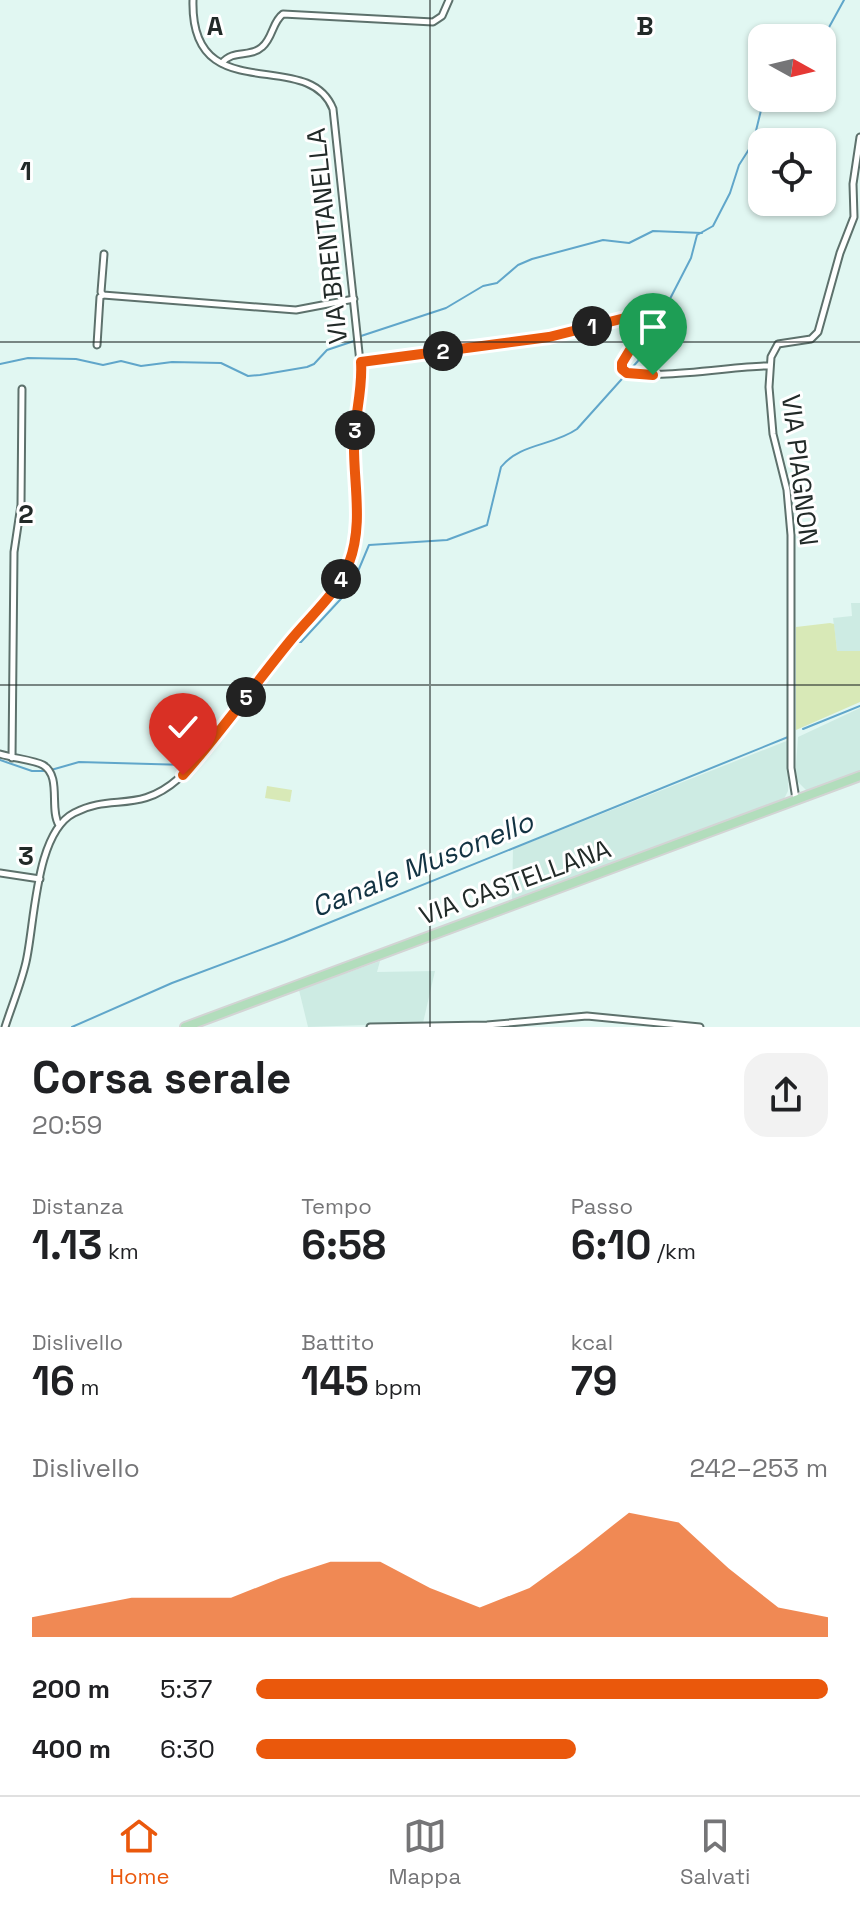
<!DOCTYPE html>
<html lang="it">
<meta charset="utf-8">
<style>
:root{--surface:#fff;--page:#f2f2f2;--text:#202124;--muted:#757577;--line:#e0e0e0;--accent:#ea580c}
body{margin:0;font-family:"Space Grotesk",sans-serif;background:var(--page);color:var(--text);height:100vh;display:flex;flex-direction:column;font-size:30px;white-space:nowrap}
*{box-sizing:border-box;margin:0}
p{font-size:26px;color:var(--muted)}
.icon{flex:none;width:44px;height:44px;fill:none;stroke:currentColor;stroke-width:2;stroke-linecap:round;stroke-linejoin:round}
.map{position:relative;height:1027px;overflow:hidden}
.sheet{display:flex;flex-direction:column;background:var(--surface);flex:1}
.sheet>*{flex:none}
.needle{width:52px;rotate:98deg}
.fabs{position:absolute;left:748px;top:24px;display:grid;gap:16px}
.fabs a{display:grid;place-items:center;width:88px;height:88px;border-radius:16px;background:var(--surface);box-shadow:0 2px 6px #0004;font-size:40px}
.pin{position:absolute;display:grid;place-items:center;width:68px;height:68px;color:#fff;margin:-82px -34px;border-radius:50% 50% 50% 0;rotate:-45deg;box-shadow:0 0 8px #0007}
.pin .icon{rotate:45deg}
.km{position:absolute;width:40px;height:40px;margin:-20px;border-radius:50%;background:#222;color:#fff;font-size:22px;line-height:40px;text-align:center}
.round{display:grid;place-items:center;flex:none;width:84px;height:84px;border-radius:24px;background:var(--page)}
.head{display:flex;align-items:center;justify-content:space-between;height:136px;padding:0 32px}
h1{font-size:44px;font-weight:700;line-height:60px}
.figures{display:grid;grid-template-columns:repeat(3,1fr);gap:12px;height:136px;padding:8px 32px}
.figures div{display:grid;align-content:center}
.figures b{font-size:40px;font-weight:700}
.figures small{font-size:22px;font-weight:400}
.figures p{font-size:22px}
.chart{height:224px;padding:16px 32px}
.chart p{display:flex;justify-content:space-between}
.chart svg{width:100%;height:144px;margin-top:8px;fill:var(--accent);opacity:.7}
ul{padding:0 32px;list-style:none;font-size:26px}
li{display:grid;grid-template-columns:128px 96px 1fr;align-items:center;height:60px}
li i{height:20px;border-radius:10px;background:var(--accent)}
.dock{display:flex;justify-content:space-around;align-items:center;height:112px;border-top:2px solid var(--line);background:var(--surface);font-size:22px;color:var(--muted)}
.dock a{display:grid;justify-items:center;gap:4px}
.dock .selected{color:var(--accent)}
.map>svg:first-child{display:block}
</style>
<div class="map">
<svg width="860" height="1027" viewBox="0 0 860 1027">
<rect width="100%" height="100%" fill="#e1f7f2"/>
<!-- built -->
<g fill="#cdebe3">
<polygon points="851,603 860,603 860,651 837,651 833,618 852,616"/>
<polygon points="860,708 860,771 807,791 795,779 798,737"/>
<polygon points="789,740 788,791 784,799 512,901 513,849"/>
<polygon points="380,961 377,972 435,971 423,1023 308,1027 299,990"/>
</g>
<!-- green -->
<g fill="#d8e9b7">
<polygon points="830,623 834,624 837,651 860,651 860,702 796,730 796,627"/>
<polygon points="267,786 292,790 290,802 265,798"/>
</g>
<g fill="none" stroke-linecap="round" stroke-linejoin="round">
<!-- stream -->
<g stroke="#60a6ca" stroke-width="2">
<polyline points="822,40 844,0"/>
<polyline points="361,336 446,308 483,286 497,283 518,265 532,259 603,240 629,243 653,231 702,233"/>
<polyline points="0,364 28,358 76,359 103,365 121,361 141,366 172,362 221,363 248,376 260,375 307,367 314,364 327,350 354,341"/>
<path d="M294 642H301L351 588 369 545 447 540 487 525 501 467C520 443 553 446 577 429L638 361 691 258 697 235 713 226 730 193 739 165 753 143 764 98"/>
<polyline points="219,726 283,641 287,641"/>
<polyline points="803,729 860,706"/>
<polyline points="0,760 32,771 45,771"/>
<polyline points="51,770 79,762 187,765"/>
<polyline points="72,1027 172,983 284,941 788,737"/>
</g>
<defs>
<g id="street">
<path d="M222 63C233 49 250 58 262 47 273 38 272 22 283 14L433 22 442 16 449 0"/>
<polyline points="104,254 101,292 103,295 296,310 354,299"/>
<polyline points="97,345 100,297 103,295"/>
<path d="M361 362 549 337 641 314 649 317 622 363V369C641 383 739 365 769 366"/>
<path d="M0 754C12 758 34 760 43 765 62 776 49 809 59 825"/>
<polyline points="12,758 14,552 21,505 22,389"/>
<polyline points="796,799 791,768 791,535 787,490 773,434 769,387 771,357 778,344 811,339 818,332 840,253 854,217 853,184 860,137"/>
<polyline points="0,873 40,879"/>
<path d="M5 1027C12 1005 21 984 26 962 35 923 35 833 74 813 112 793 138 814 178 779L333 592 348 565 357 530 354 440 362 381 333 109C308 45 190 112 193 0"/>
<polyline points="370,1027 487,1025 587,1016 700,1027"/>
</g>
<polyline id="primary" points="185,1027 860,776"/>
</defs>
<!-- street casing -->
<use href="#street" stroke="#5d716c" stroke-width="9"/>
<!-- primary casing -->
<use href="#primary" stroke="#d3d4d4" stroke-width="12"/>
<!-- street -->
<use href="#street" stroke="#fff" stroke-width="5"/>
<!-- primary -->
<use href="#primary" stroke="#b2ddbc" stroke-width="8"/>
</g>
<g fill="none" stroke-linecap="round" stroke-linejoin="round">
<defs>
<path id="route" d="M183 775C221 732 254 685 290 641 311 615 337 594 349 563 364 523 353 482 354 441 355 414 363 389 361 362L549 337 641 314H647V322L622 363V369L627 373 653 375"/>
</defs>
<!-- route casing -->
<use href="#route" stroke="#fff" stroke-width="16"/>
<!-- route -->
<use href="#route" stroke="#ea580c" stroke-width="10"/>
</g>
<!-- grid -->
<path fill="none" stroke="#222a28" stroke-width="2" stroke-opacity="0.55" d="M430 0V1027M0 342H860M0 685H860"/>
<g text-anchor="middle" dominant-baseline="central" stroke-width="6" stroke-linejoin="round" paint-order="stroke">
<!-- street labels -->
<g font-size="26" fill="#222a28" stroke="#fff">
<text transform="translate(327 236) rotate(-96)">VIA BRENTANELLA</text>
<text transform="translate(800 470) rotate(83)">VIA PIAGNON</text>
<text transform="translate(515 882) rotate(-20)">VIA CASTELLANA</text>
</g>
<!-- water labels -->
<g font-size="28" font-style="italic" fill="#123242" stroke="#fff">
<text transform="translate(422 864) rotate(-22)">Canale Musonello</text>
</g>
</g>
<g font-size="26" text-anchor="middle" font-weight="bold" fill="#222a28" stroke="#fff" stroke-width="6" stroke-linejoin="round" paint-order="stroke">
<text x="215" y="35">A</text>
<text x="645" y="35">B</text>
<text x="26" y="180">1</text>
<text x="26" y="523">2</text>
<text x="26" y="865">3</text>
</g>
</svg>
<div class="fabs">
<a><svg class="needle" viewBox="-14 -14 28 28"><path d="M0-13l5 13h-10z" fill="#e53935"/><path d="M0 13l5-13h-10z" fill="#757577"/></svg></a>
<a><svg class="icon" aria-label="locate" viewBox="0 0 24 24"><circle cx="12" cy="12" r="6"/><path d="M12 2v4M12 18v4M2 12h4M18 12h4"/></svg></a>
</div>
<div class="pin" style="left:653px;top:375px;background:#1e9e55"><svg class="icon" aria-label="arrive" viewBox="0 0 24 24"><path d="M6 21V4h12l-3 4 3 4H6"/></svg></div>
<div class="pin" style="left:183px;top:775px;background:#d93025"><svg class="icon" aria-label="check" viewBox="0 0 24 24"><path d="M5 12l5 5 9-10"/></svg></div>
<b class="km" style="left:592px;top:326px">1</b>
<b class="km" style="left:443px;top:351px">2</b>
<b class="km" style="left:355px;top:430px">3</b>
<b class="km" style="left:341px;top:579px">4</b>
<b class="km" style="left:246px;top:697px">5</b>
</div>
<section class="sheet">
<div class="head"><div><h1>Corsa serale</h1><p>20:59</p></div><a class="round"><svg class="icon" aria-label="share" viewBox="0 0 24 24"><path d="M12 15V3M7 8l5-5 5 5M5 13v7h14v-7"/></svg></a></div>
<div class="figures">
<div><p>Distanza</p><b>1.13<small> km</small></b></div>
<div><p>Tempo</p><b>6:58</b></div>
<div><p>Passo</p><b>6:10<small> /km</small></b></div>
</div>
<div class="figures">
<div><p>Dislivello</p><b>16<small> m</small></b></div>
<div><p>Battito</p><b>145<small> bpm</small></b></div>
<div><p>kcal</p><b>79</b></div>
</div>
<div class="chart"><p><span>Dislivello</span>242–253 m</p>
<svg viewBox="0 0 160 44" preserveAspectRatio="none"><path d="M0 44V38L10 35L20 32L30 32L40 32L50 26L60 21L70 21L80 29L90 35L100 29L110 18L120 6L130 9L140 23L150 35L160 38V44z"/></svg>
</div>
<ul>
<li><b>200 m</b>5:37<i style="width:100%"></i></li>
<li><b>400 m</b>6:30<i style="width:56%"></i></li>
</ul>
</section>
<nav class="dock">
<a class="selected"><svg class="icon" aria-label="home" viewBox="0 0 24 24"><path d="M3 11l9-7 9 7M6 9v11h12V9"/></svg>Home</a>
<a><svg class="icon" aria-label="map" viewBox="0 0 24 24"><path d="M3 6l6-2 6 2 6-2v14l-6 2-6-2-6 2zM9 4v14M15 6v14"/></svg>Mappa</a>
<a><svg class="icon" aria-label="saved" viewBox="0 0 24 24"><path d="M7 4h10v16l-5-4-5 4z"/></svg>Salvati</a>
</nav>
